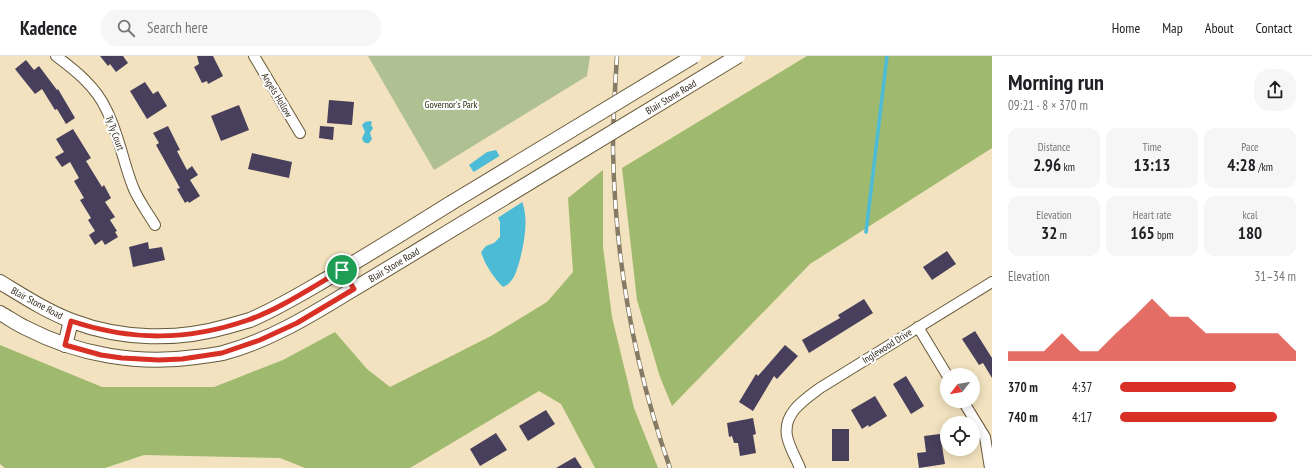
<!DOCTYPE html>
<meta charset="utf-8">
<style>
:root{--surface:#fff;--page:#f6f6f6;--text:#202124;--muted:#757577;--line:#e0e0e0;--accent:#d93025}
body{margin:0;font-family:"PT Sans Narrow",sans-serif;background:var(--page);color:var(--text);height:100vh;display:flex;flex-direction:column;font-size:15px;white-space:nowrap}
*{box-sizing:border-box;margin:0}
p{font-size:13px;color:var(--muted)}
.icon{flex:none;width:22px;height:22px;fill:none;stroke:currentColor;stroke-width:2;stroke-linecap:round;stroke-linejoin:round}
.map{position:relative;flex:1;overflow:hidden}
.drawer{display:flex;flex-direction:column;background:var(--surface);width:320px}
.drawer>*{flex:none}
.needle{width:26px;rotate:239deg}
.fabs{position:absolute;left:940px;top:312px;display:grid;gap:8px}
.fabs a{display:grid;place-items:center;width:40px;height:40px;border-radius:50%;background:var(--surface);box-shadow:0 2px 10px #0003;font-size:20px}
.pin{position:absolute;display:grid;place-items:center;width:34px;height:34px;color:#fff;margin:-17px;border:2px solid #fff;border-radius:50%;box-shadow:0 1px 4px #0007}
.round{display:grid;place-items:center;flex:none;width:42px;height:42px;border-radius:16px;background:var(--page)}
.headline{display:flex;align-items:center;justify-content:space-between;height:68px;padding:0 16px}
h1{font-size:22px;font-weight:800;line-height:30px}
.metrics{display:grid;grid-template-columns:repeat(3,1fr);gap:6px;height:68px;padding:4px 16px}
.metrics div{display:grid;align-content:center;border-radius:10px;background:var(--page);text-align:center}
.metrics b{font-size:17px;font-weight:800}
.metrics small{font-size:11px;font-weight:400}
.metrics p{font-size:11px}
.chart{height:112px;padding:8px 16px}
.chart p{display:flex;justify-content:space-between}
.chart svg{width:100%;height:72px;margin-top:4px;fill:var(--accent);opacity:.7}
ul{padding:0 16px;list-style:none;font-size:13px}
li{display:grid;grid-template-columns:64px 48px 1fr;align-items:center;height:30px}
li i{height:10px;border-radius:5px;background:var(--accent)}
header{display:flex;align-items:center;gap:24px;box-sizing:border-box;height:56px;padding:0 20px;background:var(--surface);border-bottom:1px solid var(--line)}
header strong{font-size:19px}
nav{display:flex;gap:22px;margin-inline-start:auto;font-size:14px}
.search{width:280px;height:36px;background:var(--page);display:flex;align-items:center;gap:10px;box-sizing:border-box;padding:0 14px;border-radius:16px;color:var(--muted);font-size:15px}
main{display:flex;flex:1;min-height:0}
.map>svg:first-child{display:block}
</style>
<header>
<strong>Kadence</strong>
<div class="search"><svg class="icon" aria-label="search" viewBox="0 0 24 24"><circle cx="10" cy="10" r="6"/><path d="M15 15l6 6"/></svg>Search here</div>
<nav><a>Home</a><a>Map</a><a>About</a><a>Contact</a></nav>
</header>
<main>
<div class="map">
<svg width="992" height="412" viewBox="0 0 992 412">
<rect width="100%" height="100%" fill="#f2e2bf"/>
<!-- green -->
<polygon fill="#afc192" points="368,0 590,0 587,20 434,114"/>
<!-- forest -->
<g fill="#9fba6e">
<polygon points="807,0 992,0 992,92 810,208 672,350 660,321 637,244 622,112"/>
<polygon points="603,114 603,191 612,261 634,352 658,412 595,412 561,348 539,335 410,412 305,412 280,402 144,399 105,412 5,412 0,408 0,289 102,331 214,331 283,304 335,276 367,313 390,331 491,280 547,246 573,216 568,142"/>
</g>
<!-- water -->
<g fill="#4cbcd6">
<path d="M370 65 372 66 371 69 373 72 370 77 372 83 369 87C365 88 363 86 362 82L365 76 362 69 365 66Z"/>
<path d="M496 94C506 112 523 137 525 158 527 173 523 192 519 207 516 217 513 227 503 231 494 222 485 209 481 196L486 190 494 187 500 181V166L488 138 469 109 487 96Z"/>
</g>
<!-- pier -->
<polygon fill="#f2e2bf" points="501,99 515,122 524,145 496,163 486,139 472,117"/>
<g fill="none" stroke-linecap="round" stroke-linejoin="round">
<!-- stream -->
<polyline stroke="#4cbcd6" stroke-width="3.5" points="866,176 887,0"/>
</g>
<!-- building -->
<g fill="#473f5c">
<polygon points="100,0 123,0 128,7 116,16 110,8 108,10"/>
<polygon points="197,0 213,0 223,20 208,28 207,25 202,27 194,11 199,8"/>
<polygon points="26,4 34,14 39,10 57,34 58,33 75,62 66,68 57,53 55,54 42,33 35,38 15,13"/>
<polygon points="145,26 153,38 158,35 167,50 147,63 130,35"/>
<polygon points="329,44 354,46 352,69 327,67"/>
<polygon points="239,49 249,74 221,85 211,60"/>
<polygon points="168,70 180,94 177,95 187,114 192,110 198,119 190,124 200,140 189,147 188,145 185,147 177,133 180,132 156,89 159,87 153,77"/>
<polygon points="320,70 334,71 333,84 319,82"/>
<polygon points="73,73 91,102 86,105 102,131 104,129 111,142 105,146 115,161 110,164 117,175 115,176 118,181 105,189 102,184 95,189 89,179 95,175 88,164 91,162 80,144 84,142 74,125 79,122 70,106 62,111 55,101 64,96 56,83"/>
<polygon points="252,97 292,106 289,122 248,113"/>
<polygon points="148,186 149,193 162,191 165,204 133,211 129,191"/>
<polygon points="947,195 956,208 932,224 923,211"/>
<polygon points="864,243 873,257 809,297 802,284 840,262 838,259"/>
<polygon points="975,275 992,302 992,322 983,307 979,309 962,283"/>
<polygon points="785,289 798,300 777,323 774,320 753,355 739,346 756,318 758,320"/>
<polygon points="906,320 924,350 911,358 893,328"/>
<polygon points="875,340 887,360 869,371 868,369 862,373 851,354"/>
<polygon points="546,354 555,368 528,385 519,370"/>
<polygon points="753,362 756,378 753,379 756,397 740,400 738,387 734,387 732,380 729,381 727,367"/>
<rect x="832" y="373" width="17" height="32"/>
<polygon points="496,377 507,394 480,410 470,393"/>
<polygon points="940,378 945,408 919,412 917,397 926,396 924,380"/>
<polygon points="575,401 582,412 556,412"/>
</g>
<g fill="none" stroke-linecap="round" stroke-linejoin="round">
<defs>
<g id="minor">
<path d="M56 0C75 14 96 31 106 53 119 78 123 106 133 131 138 144 148 157 155 169"/>
<polyline points="254,0 300,77"/>
<polyline points="918,271 947,319"/>
<polyline points="963,345 985,381 990,412"/>
<path d="M800 412C796 402 789 391 787 380 783 357 804 344 820 332L992 226"/>
</g>
<g id="secondary">
<path d="M0 226C23 240 46 255 72 265 122 284 178 285 229 270 236 268 243 266 250 264 278 252 304 236 330 221 371 197 411 172 451 147"/>
<path d="M0 257C9 262 17 268 26 272 78 299 138 309 196 301 205 300 214 299 223 297 268 285 308 261 347 237 386 214 425 190 463 167"/>
<polyline points="65,289 71,265"/>
</g>
</defs>
<!-- minor casing -->
<use href="#minor" stroke="#67593a" stroke-width="12"/>
<!-- secondary casing -->
<use href="#secondary" stroke="#67593a" stroke-width="16"/>
<!-- minor -->
<use href="#minor" stroke="#fff" stroke-width="10"/>
<!-- secondary -->
<use href="#secondary" stroke="#fff" stroke-width="14"/>
<defs>
<path id="rail" d="M617 0C615 31 613 63 613 94 615 202 634 310 670 412"/>
</defs>
<!-- rail casing -->
<use href="#rail" stroke="#857b64" stroke-width="4.5"/>
<!-- rail -->
<use href="#rail" stroke="#fff" stroke-width="3" stroke-dasharray="9" stroke-linecap="butt"/>
<defs>
<g id="secondary-bridge">
<polyline points="451,147 694,0"/>
<polyline points="463,167 738,0"/>
</g>
</defs>
<!-- secondary-bridge casing -->
<use href="#secondary-bridge" stroke="#67593a" stroke-width="16" stroke-linecap="butt"/>
<!-- secondary-bridge -->
<use href="#secondary-bridge" stroke="#fff" stroke-width="14"/>
</g>
<g fill="none" stroke-linecap="round" stroke-linejoin="round">
<defs>
<path id="route" d="M342 214 354 233 297 267 260 284 222 297 182 303 159 304 122 302 101 299 65 289 71 265C131 285 188 285 248 264 280 253 312 231 342 214Z"/>
</defs>
<!-- route casing -->
<use href="#route" stroke="#fff" stroke-width="8"/>
<!-- route -->
<use href="#route" stroke="#d93025" stroke-width="5"/>
</g>
<g text-anchor="middle" dominant-baseline="central" stroke-width="4" stroke-linejoin="round" paint-order="stroke">
<!-- street labels -->
<g font-size="10" fill="#312b1e" stroke="#fff">
<text transform="translate(277 39) rotate(59)">Angels Hollow</text>
<text transform="translate(671 41) rotate(-31)">Blair Stone Road</text>
<text transform="translate(115 77) rotate(70)">Ty Ty Court</text>
<text transform="translate(394 209) rotate(-31)">Blair Stone Road</text>
<text transform="translate(37 247) rotate(28)">Blair Stone Road</text>
<text transform="translate(887 290) rotate(-32)">Inglewood Drive</text>
</g>
<!-- park labels -->
<g font-size="10" fill="#232e0d" stroke="#fff">
<text x="451" y="48">Governor's Park</text>
</g>
</g>
</svg>
<div class="fabs">
<a><svg class="needle" viewBox="-14 -14 28 28"><path d="M0-13l5 13h-10z" fill="#e53935"/><path d="M0 13l5-13h-10z" fill="#757577"/></svg></a>
<a><svg class="icon" aria-label="locate" viewBox="0 0 24 24"><circle cx="12" cy="12" r="6"/><path d="M12 2v4M12 18v4M2 12h4M18 12h4"/></svg></a>
</div>
<div class="pin" style="left:342px;top:214px;background:#1e9e55"><svg class="icon" aria-label="arrive" viewBox="0 0 24 24"><path d="M6 21V4h12l-3 4 3 4H6"/></svg></div>
</div>
<section class="drawer">
<div class="headline"><div><h1>Morning run</h1><p>09:21 · 8 × 370 m</p></div><a class="round"><svg class="icon" aria-label="share" viewBox="0 0 24 24"><path d="M12 15V3M7 8l5-5 5 5M5 13v7h14v-7"/></svg></a></div>
<div class="metrics">
<div><p>Distance</p><b>2.96<small> km</small></b></div>
<div><p>Time</p><b>13:13</b></div>
<div><p>Pace</p><b>4:28<small> /km</small></b></div>
</div>
<div class="metrics">
<div><p>Elevation</p><b>32<small> m</small></b></div>
<div><p>Heart rate</p><b>165<small> bpm</small></b></div>
<div><p>kcal</p><b>180</b></div>
</div>
<div class="chart"><p><span>Elevation</span>31–34 m</p>
<svg viewBox="0 0 160 44" preserveAspectRatio="none"><path d="M0 44V38L10 38L20 38L30 27L40 38L50 38L60 27L70 17L80 6L90 17L100 17L110 27L120 27L130 27L140 27L150 27L160 38V44z"/></svg>
</div>
<ul>
<li><b>370 m</b>4:37<i style="width:66%"></i></li>
<li><b>740 m</b>4:17<i style="width:89%"></i></li>
</ul>
</section>
</main>
